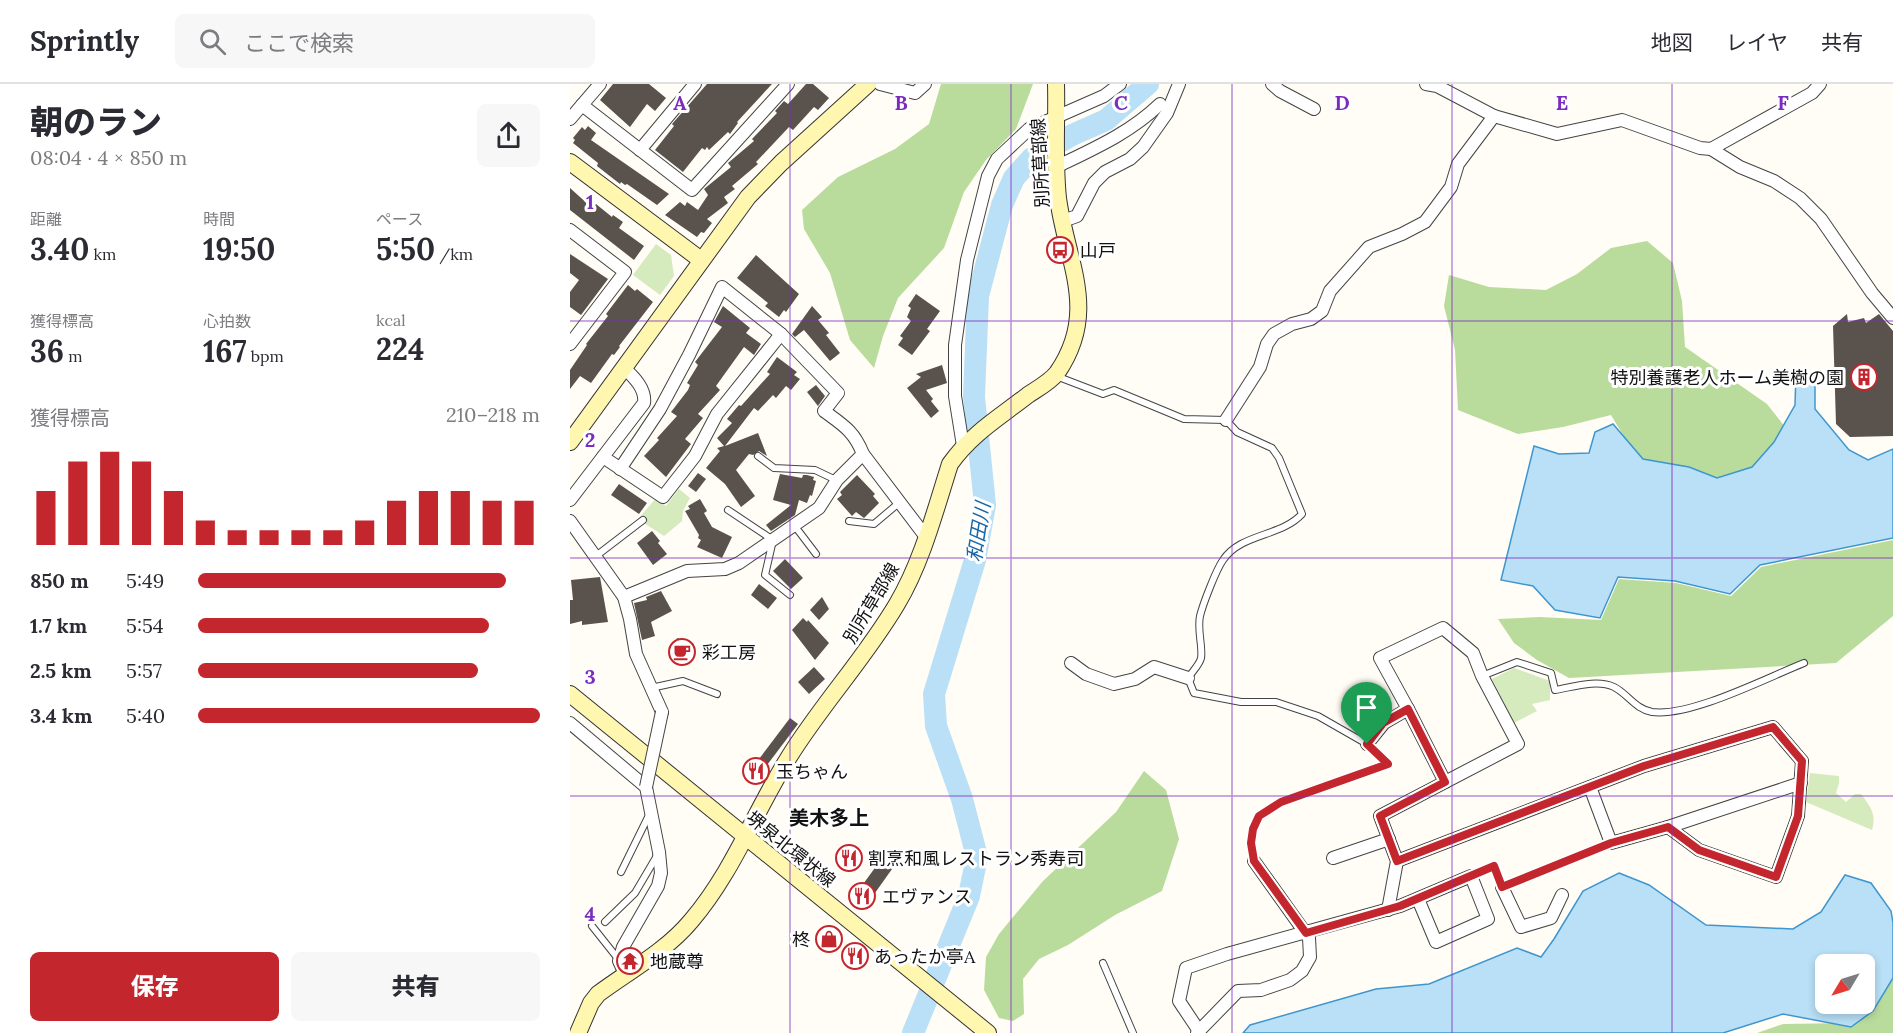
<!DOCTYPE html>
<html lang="ja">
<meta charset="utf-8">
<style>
:root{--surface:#fff;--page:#f7f7f7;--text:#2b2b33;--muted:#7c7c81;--line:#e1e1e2;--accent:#c4262e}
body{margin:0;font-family:Lora,"Noto Sans JP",serif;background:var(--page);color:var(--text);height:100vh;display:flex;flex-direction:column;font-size:22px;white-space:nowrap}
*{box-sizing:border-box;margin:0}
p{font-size:20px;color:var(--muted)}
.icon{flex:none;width:33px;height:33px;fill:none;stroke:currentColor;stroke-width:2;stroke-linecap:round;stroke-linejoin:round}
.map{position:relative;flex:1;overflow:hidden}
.panel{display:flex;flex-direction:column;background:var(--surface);width:570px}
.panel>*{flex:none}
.needle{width:39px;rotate:232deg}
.tools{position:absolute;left:1245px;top:870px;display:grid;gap:12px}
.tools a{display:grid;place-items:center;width:60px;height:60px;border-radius:9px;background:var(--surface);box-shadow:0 3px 9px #0003;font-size:30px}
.pin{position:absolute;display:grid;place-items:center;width:51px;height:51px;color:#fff;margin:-62px -26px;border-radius:50% 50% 50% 0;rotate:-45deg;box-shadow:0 0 6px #0007}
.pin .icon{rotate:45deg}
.round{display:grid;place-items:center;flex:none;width:63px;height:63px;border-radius:9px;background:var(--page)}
.head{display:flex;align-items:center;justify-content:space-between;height:102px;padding:0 30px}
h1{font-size:33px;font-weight:800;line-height:45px}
.stats{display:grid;grid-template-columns:repeat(3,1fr);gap:9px;height:102px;padding:6px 30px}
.stats div{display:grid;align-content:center}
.stats b{font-size:30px;font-weight:800}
.stats small{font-size:16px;font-weight:400}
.stats p{font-size:16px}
.chart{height:168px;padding:12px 30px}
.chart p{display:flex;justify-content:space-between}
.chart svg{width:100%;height:108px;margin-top:6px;stroke:var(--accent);stroke-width:6}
.cta{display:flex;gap:12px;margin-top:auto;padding:12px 30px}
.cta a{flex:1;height:69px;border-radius:9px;background:var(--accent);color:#fff;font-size:24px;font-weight:800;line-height:69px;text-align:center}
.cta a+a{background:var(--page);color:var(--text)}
ul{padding:0 30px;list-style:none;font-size:20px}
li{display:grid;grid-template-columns:96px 72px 1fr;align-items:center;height:45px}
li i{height:15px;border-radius:8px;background:var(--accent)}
header{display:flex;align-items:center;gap:36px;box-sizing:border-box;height:84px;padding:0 30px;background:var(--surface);border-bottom:2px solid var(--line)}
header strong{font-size:28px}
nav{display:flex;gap:33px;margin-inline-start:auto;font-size:21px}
.search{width:420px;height:54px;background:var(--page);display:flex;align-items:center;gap:15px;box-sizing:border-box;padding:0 21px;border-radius:9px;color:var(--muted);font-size:22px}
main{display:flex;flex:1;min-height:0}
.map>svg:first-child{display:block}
</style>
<header>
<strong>Sprintly</strong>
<div class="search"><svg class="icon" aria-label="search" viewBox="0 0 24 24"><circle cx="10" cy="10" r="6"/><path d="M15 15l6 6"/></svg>ここで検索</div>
<nav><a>地図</a><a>レイヤ</a><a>共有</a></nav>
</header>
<main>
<section class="panel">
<div class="head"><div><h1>朝のラン</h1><p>08:04 · 4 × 850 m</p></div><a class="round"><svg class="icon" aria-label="share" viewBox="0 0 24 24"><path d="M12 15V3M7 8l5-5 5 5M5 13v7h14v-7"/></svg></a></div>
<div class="stats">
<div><p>距離</p><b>3.40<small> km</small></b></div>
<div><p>時間</p><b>19:50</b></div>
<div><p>ペース</p><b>5:50<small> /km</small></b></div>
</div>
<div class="stats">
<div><p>獲得標高</p><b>36<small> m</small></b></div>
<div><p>心拍数</p><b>167<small> bpm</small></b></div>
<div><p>kcal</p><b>224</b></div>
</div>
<div class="chart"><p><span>獲得標高</span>210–218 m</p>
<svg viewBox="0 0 160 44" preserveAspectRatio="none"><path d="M5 44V22M15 44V10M25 44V6M35 44V10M45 44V22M55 44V34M65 44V38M75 44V38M85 44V38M95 44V38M105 44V34M115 44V26M125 44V22M135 44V22M145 44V26M155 44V26"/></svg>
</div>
<ul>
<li><b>850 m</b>5:49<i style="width:90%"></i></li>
<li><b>1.7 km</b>5:54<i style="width:85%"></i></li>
<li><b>2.5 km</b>5:57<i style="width:82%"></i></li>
<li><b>3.4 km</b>5:40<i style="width:100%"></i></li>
</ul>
<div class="cta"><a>保存</a><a>共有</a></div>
</section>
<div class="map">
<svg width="1323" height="949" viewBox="0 0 1323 949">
<rect width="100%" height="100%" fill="#fffdf5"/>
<!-- green -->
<g fill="#d5ebbd">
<polygon points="86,160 101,171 104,192 90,211 63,191"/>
<polygon points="109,405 120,414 113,427 112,437 94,452 74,439 70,433 86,414 96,422"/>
<polygon points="944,584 980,597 980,616 962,620 967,627 944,639 922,595"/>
<path d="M1240 689 1269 692V699L1266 709 1276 718 1285 710H1291C1300 722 1307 730 1302 746L1236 718Z"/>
</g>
<!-- forest -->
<g fill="#b9dc9c">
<polygon points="371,0 463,0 446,45 416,76 394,108 374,164 328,214 313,252 304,284 280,256 260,189 234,145 232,126 268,93 325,65 359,40"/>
<polygon points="1077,157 1103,179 1112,217 1115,263 1197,320 1219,348 1182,394 1138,402 1071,381 1041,331 993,343 948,350 888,326 885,266 874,222 879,191 919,203 976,206 1007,190 1041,164"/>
<polygon points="1323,456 1323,532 1266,579 999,594 967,576 944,559 928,535 970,533 1031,536 1049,495 1106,499 1161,512 1191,483"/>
<polygon points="574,687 596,706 609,755 592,807 545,831 498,861 469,875 453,895 454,930 443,937 429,934 414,906 416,873 429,850 473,797 546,728"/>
<polygon points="1323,895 1323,949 1187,949 1213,940 1279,939"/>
</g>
<!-- water -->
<g fill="#b9e0f7" stroke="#3f96cf" stroke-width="1.5" fill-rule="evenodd">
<polygon points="1226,288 1245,293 1245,325 1279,366 1298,376 1323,365 1323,454 1190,481 1160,510 1105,497 1048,493 1030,534 985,526 963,502 931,496 964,362 989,370 1019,369 1025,348 1043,340 1073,375 1119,383 1147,394 1182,383 1204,358 1225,321"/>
<path d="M1049 789 1079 801 1136 841 1223 845 1251 828 1275 791 1301 799 1321 827 1323 839V894L1303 927 1281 943 1213 930 1153 949H673L680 941 806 905 859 900 947 864 971 873 984 855 1013 807ZM1294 880V920H1256V880Z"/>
</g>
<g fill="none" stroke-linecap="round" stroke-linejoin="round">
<!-- river -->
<polyline stroke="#b9e0f7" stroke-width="22" points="343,949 399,812 407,773 392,715 366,642 364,610 405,476 415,421 404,313 408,212 432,121 444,94 462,74 502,51 536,36 578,0"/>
</g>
<!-- building -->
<g fill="#5a524d">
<polygon points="43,0 79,0 96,14 85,27 77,20 60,43 30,16"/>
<polygon points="137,0 202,0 167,38 168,39 160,50 158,48 139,66 137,63 135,66 132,64 113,88 85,66 104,42 102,40"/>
<polygon points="236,0 243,0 259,14 248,26 244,23 223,46 219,43 186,78 188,80 162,102 165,105 154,113 158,119 137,135 142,139 134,149 131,148 127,153 95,131 110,118 115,122 117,118 128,126 138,111 134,105 161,83 158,79 184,57 182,55 207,29 205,27 214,17 218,20"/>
<polygon points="18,42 26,49 21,56 99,110 87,121 57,100 55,101 51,98 50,100 27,82 28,79 3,59 5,56 3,54 12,43 15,46"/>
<polygon points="0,104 20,122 21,121 24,123 26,120 42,133 43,131 53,138 49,144 74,162 64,176 0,126"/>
<polygon points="0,170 38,195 11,231 0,223 0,208 9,196 0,189"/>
<polygon points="186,171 229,210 216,228 214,226 209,233 195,222 198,219 167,194"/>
<polygon points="58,201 65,207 67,205 83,218 49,262 50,263 44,271 42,270 21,299 10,292 0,305 0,286 17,261 16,260 38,232 36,230"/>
<polygon points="346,210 370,227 357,245 360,247 342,271 328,261 333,254 330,252 341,237 337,233 341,224 338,222"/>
<polygon points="153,222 180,244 176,249 191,260 184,271 174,263 146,302 150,306 128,330 133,334 115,355 121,360 96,393 74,372 89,356 87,354 107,332 101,328 118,306 120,301 117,299 128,281 125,278 152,243 144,238"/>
<polygon points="242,222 252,233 248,236 259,249 256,251 270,269 260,277 234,246 225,253 222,250"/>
<polygon points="1277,230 1278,238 1294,234 1296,239 1309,230 1323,247 1323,352 1280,353 1266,340 1263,242"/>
<polygon points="207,273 227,288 224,291 230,295 221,306 216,302 206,314 203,311 188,327 184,324 155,362 188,349 197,372 189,367 183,371 179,370 166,386 185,412 171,423 155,400 136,384 150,367 147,364 154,362 147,354 162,339 157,335 169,321 171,322 200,290 197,288"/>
<polygon points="372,281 377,299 356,306 363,315 361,317 369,327 361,334 337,304 351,293 346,290"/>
<polygon points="246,301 255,312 248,322 237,308"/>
<polygon points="128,389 136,395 126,408 118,402"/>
<polygon points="210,390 232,394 233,391 237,391 244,393 243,396 246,397 242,412 240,411 237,419 229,416 225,431 201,447 196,441 221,421 203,416"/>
<polygon points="287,391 305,410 303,412 309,419 294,434 286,428 282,432 267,415 272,411 270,408"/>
<polygon points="49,400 77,419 69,430 41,411"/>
<polygon points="130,415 137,427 134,429 142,443 162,453 152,474 127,463 131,456 128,454 129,451 115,427 120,425 118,422"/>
<polygon points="82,447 90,457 88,459 97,470 83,481 67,459"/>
<polygon points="215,475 233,494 221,505 203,487"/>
<polygon points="30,493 38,538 12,541 12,537 0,540 0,516 3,516 1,496"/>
<polygon points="189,500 207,514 198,525 181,511"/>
<polygon points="91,507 102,527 81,538 85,552 72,556 64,519 77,516 76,513"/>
<polygon points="252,513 259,525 249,536 240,526"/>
<polygon points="233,534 237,538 238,536 259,559 245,576 222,546"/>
<polygon points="107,554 124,560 116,581 99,574"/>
<polygon points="244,583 255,595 239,610 228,598"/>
<polygon points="220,634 228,640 185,697 183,683"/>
<polygon points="315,770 327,778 295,823 283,814"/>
</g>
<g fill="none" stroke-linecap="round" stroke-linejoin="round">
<defs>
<g id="lane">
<path d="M486 292 533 310 544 306 614 335 656 336 667 348 702 364 709 374 732 430C711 453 671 449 653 476 646 486 633 520 630 532 627 545 633 564 631 574 630 580 622 588 618 594L624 609 671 618H706L748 632 797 660 818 680C791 690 706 713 689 732 678 744 682 762 684 777"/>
<polyline points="188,372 204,384 245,386 266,396"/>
<polyline points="158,426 203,456 195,491 220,511"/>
<polyline points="279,437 304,440 330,418"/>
<polyline points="224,441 246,470"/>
<polyline points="26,472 73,436"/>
<path d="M912 592 947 578 981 589 985 606C1003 603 1027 595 1044 603 1058 610 1065 625 1082 628 1121 633 1196 594 1234 579"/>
<polyline points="81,604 113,597 147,610"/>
<polyline points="51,788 80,729"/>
<polyline points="901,792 924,782 932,803 1041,759"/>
<polyline points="35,838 65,809 88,770"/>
<polyline points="22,842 49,876"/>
<polyline points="533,879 563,949"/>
</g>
<g id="street">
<polyline points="310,0 345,9 355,0"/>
<polyline points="702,0 710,7 744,25"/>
<polyline points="856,0 867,2 924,32 987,50 1052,36 1130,64 1141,65 1242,9 1250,0"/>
<polyline points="12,21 122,106 218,0"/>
<polyline points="0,35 30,0"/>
<polyline points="1141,65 1170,83 1204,97 1230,114 1251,135 1302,209 1323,234"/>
<polyline points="70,66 125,0"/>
<path d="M486 83C523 65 560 49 590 20"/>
<polyline points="493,137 507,132 524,99 535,88 560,75 573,63 597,29 609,0"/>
<polyline points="0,146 55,188 0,260"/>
<polyline points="656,336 690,283 697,260 704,250 722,240 741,235 752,227 760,207 799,163 832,150 855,138 881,103 888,80 924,32"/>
<polyline points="393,362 385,312 385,261 397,176 418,92 427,75 459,45 534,12 550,0"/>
<polyline points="33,373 93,413 125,372 147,330 211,250"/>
<path d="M50 385 90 325 119 271 152 203 211 250 268 309 254 327C273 341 284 347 293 370"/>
<path d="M0 416 74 319C76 305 64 293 54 284"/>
<polyline points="0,437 54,513 60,535 66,570 92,628"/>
<polyline points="54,513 117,487 155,485 169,479 249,424 267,396 293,370 356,453"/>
<polyline points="501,579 516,590 544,600 565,595 584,583 618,594"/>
<polyline points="838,625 875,698"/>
<polyline points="0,639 76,703 89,768 91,789 88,802 53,863 49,877 55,890"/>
<polyline points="797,660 814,639 838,625 810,574 873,544 903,569 912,592 948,660 810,732 827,777 818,826"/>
<polyline points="1020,703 1041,759 1098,743"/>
<polyline points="763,774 819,755"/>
<polyline points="827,777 1074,682 1203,643 1232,677 1228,732 1206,793 1129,766 1098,743 1231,699"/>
<polyline points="932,803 951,843 981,834 992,811"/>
<polyline points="629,947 609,917 616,884 657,870 830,822 901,792 918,835 866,858 848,815"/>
<polyline points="627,949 668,907 691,906 720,896 732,887 740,873 739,854 684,777"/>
</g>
<g id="secondary">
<polyline points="0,78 131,176"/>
<polyline points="0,358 178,113 211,79 298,0"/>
<polyline points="0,610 418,949"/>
<path d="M8 949 21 919 28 910C59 887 96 867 121 837 163 788 185 727 219 673 252 620 295 574 327 520 352 478 365 427 380 380 401 350 430 333 458 311 467 305 480 298 487 289 530 227 496 177 488 114 484 76 487 38 486 0"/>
</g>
</defs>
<!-- lane casing -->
<use href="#lane" stroke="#444" stroke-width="8"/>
<!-- street casing -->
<use href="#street" stroke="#444" stroke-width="14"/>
<!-- secondary casing -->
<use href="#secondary" stroke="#333" stroke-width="18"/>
<!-- lane -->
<use href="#lane" stroke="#fff" stroke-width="6"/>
<!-- street -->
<use href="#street" stroke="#fff" stroke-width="12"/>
<!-- secondary -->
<use href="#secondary" stroke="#fff6b0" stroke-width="16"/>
<defs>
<polyline id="street-bridge" points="76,703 92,628"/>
</defs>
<!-- street-bridge casing -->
<use href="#street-bridge" stroke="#444" stroke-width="14" stroke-linecap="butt"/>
<!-- street-bridge -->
<use href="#street-bridge" stroke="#fff" stroke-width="12"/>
</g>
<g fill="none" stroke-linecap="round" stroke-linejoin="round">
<defs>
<polygon id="route" points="838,625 875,698 810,732 827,777 1074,682 1203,643 1232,677 1228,732 1206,793 1129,766 1098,743 1041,759 932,803 924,782 830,822 736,849 684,777 681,759 683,745 689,732 711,718 818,680 797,660 813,639"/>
</defs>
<!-- route casing -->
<use href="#route" stroke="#fff" stroke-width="12"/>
<!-- route -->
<use href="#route" stroke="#c4262e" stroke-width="8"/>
</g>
<!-- grid -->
<path fill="none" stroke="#7b2cbf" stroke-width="1.5" stroke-opacity="0.55" d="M220 0V949M441 0V949M662 0V949M882 0V949M1102 0V949M0 237H1323M0 474H1323M0 712H1323"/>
<!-- icons -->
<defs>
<symbol id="bus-ring" viewBox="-11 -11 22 22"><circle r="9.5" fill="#fff" stroke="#c4262e" stroke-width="1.5"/><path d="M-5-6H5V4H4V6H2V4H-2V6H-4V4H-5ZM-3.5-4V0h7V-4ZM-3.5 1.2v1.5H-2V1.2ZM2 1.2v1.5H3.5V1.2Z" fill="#c4262e"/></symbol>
<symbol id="building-ring" viewBox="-11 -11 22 22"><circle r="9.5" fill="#fff" stroke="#c4262e" stroke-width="1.5"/><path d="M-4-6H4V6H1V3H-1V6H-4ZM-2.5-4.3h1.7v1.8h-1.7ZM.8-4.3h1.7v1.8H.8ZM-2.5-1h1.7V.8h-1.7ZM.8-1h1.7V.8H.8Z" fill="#c4262e"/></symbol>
<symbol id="cafe-ring" viewBox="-11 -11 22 22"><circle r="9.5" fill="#fff" stroke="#c4262e" stroke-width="1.5"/><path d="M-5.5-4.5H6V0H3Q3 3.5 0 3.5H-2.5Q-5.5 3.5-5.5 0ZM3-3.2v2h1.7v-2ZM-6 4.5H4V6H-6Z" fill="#c4262e"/></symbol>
<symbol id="restaurant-ring" viewBox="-11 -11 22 22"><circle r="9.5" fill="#fff" stroke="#c4262e" stroke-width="1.5"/><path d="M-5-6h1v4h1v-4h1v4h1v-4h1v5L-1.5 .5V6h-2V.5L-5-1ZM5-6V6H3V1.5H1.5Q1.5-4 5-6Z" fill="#c4262e"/></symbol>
<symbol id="shop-ring" viewBox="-11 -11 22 22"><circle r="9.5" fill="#fff" stroke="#c4262e" stroke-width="1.5"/><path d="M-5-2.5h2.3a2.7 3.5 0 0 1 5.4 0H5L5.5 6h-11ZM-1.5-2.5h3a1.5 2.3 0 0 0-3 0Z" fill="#c4262e"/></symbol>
<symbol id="temple-ring" viewBox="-11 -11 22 22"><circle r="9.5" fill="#fff" stroke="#c4262e" stroke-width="1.5"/><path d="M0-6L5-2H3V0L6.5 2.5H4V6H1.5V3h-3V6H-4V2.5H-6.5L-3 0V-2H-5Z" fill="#c4262e"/></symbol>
</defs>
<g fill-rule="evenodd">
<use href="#bus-ring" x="475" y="151" width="30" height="30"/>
<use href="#building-ring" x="1279" y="278" width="30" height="30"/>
<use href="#cafe-ring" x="97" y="553" width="30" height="30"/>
<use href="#restaurant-ring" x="171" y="672" width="30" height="30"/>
<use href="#restaurant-ring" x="264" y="759" width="30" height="30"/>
<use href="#restaurant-ring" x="277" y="797" width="30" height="30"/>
<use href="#shop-ring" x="244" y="840" width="30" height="30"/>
<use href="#restaurant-ring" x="270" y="857" width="30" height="30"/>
<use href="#temple-ring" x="45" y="862" width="30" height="30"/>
</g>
<g text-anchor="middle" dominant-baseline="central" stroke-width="6" stroke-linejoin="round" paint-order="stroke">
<!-- street labels -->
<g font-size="18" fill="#111" stroke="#fff">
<text transform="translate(470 79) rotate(-93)">別所草部線</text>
<text transform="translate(301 519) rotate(-59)">別所草部線</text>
<text transform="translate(221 765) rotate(39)">堺泉北環状線</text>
</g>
<!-- poi labels -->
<g font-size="18" fill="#111" stroke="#fff" text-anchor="start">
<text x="510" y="166">山戸</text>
<text x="1274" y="293" text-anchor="end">特別養護老人ホーム美樹の園</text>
<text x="132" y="568">彩工房</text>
<text x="206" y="687">玉ちゃん</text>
<text x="298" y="774">割烹和風レストラン秀寿司</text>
<text x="312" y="812">エヴァンス</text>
<text x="240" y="855" text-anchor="end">柊</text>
<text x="304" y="872">あったか亭A</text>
<text x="80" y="877">地蔵尊</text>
</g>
<!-- water labels -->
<g font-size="20" font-style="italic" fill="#1768a6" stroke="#fff">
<text transform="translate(408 448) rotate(-81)">和田川</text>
</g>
<!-- neighbourhood labels -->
<g font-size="20" font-weight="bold" fill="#111" stroke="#fff">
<text x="259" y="733">美木多上</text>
</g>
</g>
<g font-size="20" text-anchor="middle" font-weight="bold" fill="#7b2cbf" stroke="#fff" stroke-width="6" stroke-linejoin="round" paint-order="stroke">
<text x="110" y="26">A</text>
<text x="331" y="26">B</text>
<text x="551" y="26">C</text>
<text x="772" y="26">D</text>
<text x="992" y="26">E</text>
<text x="1213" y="26">F</text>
<text x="20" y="125">1</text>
<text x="20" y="363">2</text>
<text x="20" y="600">3</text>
<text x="20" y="837">4</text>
</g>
</svg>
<div class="tools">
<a><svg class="needle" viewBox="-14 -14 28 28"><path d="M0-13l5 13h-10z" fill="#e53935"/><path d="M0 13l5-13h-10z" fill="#7c7c81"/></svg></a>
</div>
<div class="pin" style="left:797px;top:660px;background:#1e9e55"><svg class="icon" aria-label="arrive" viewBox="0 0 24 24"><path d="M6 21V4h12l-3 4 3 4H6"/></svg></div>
</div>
</main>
